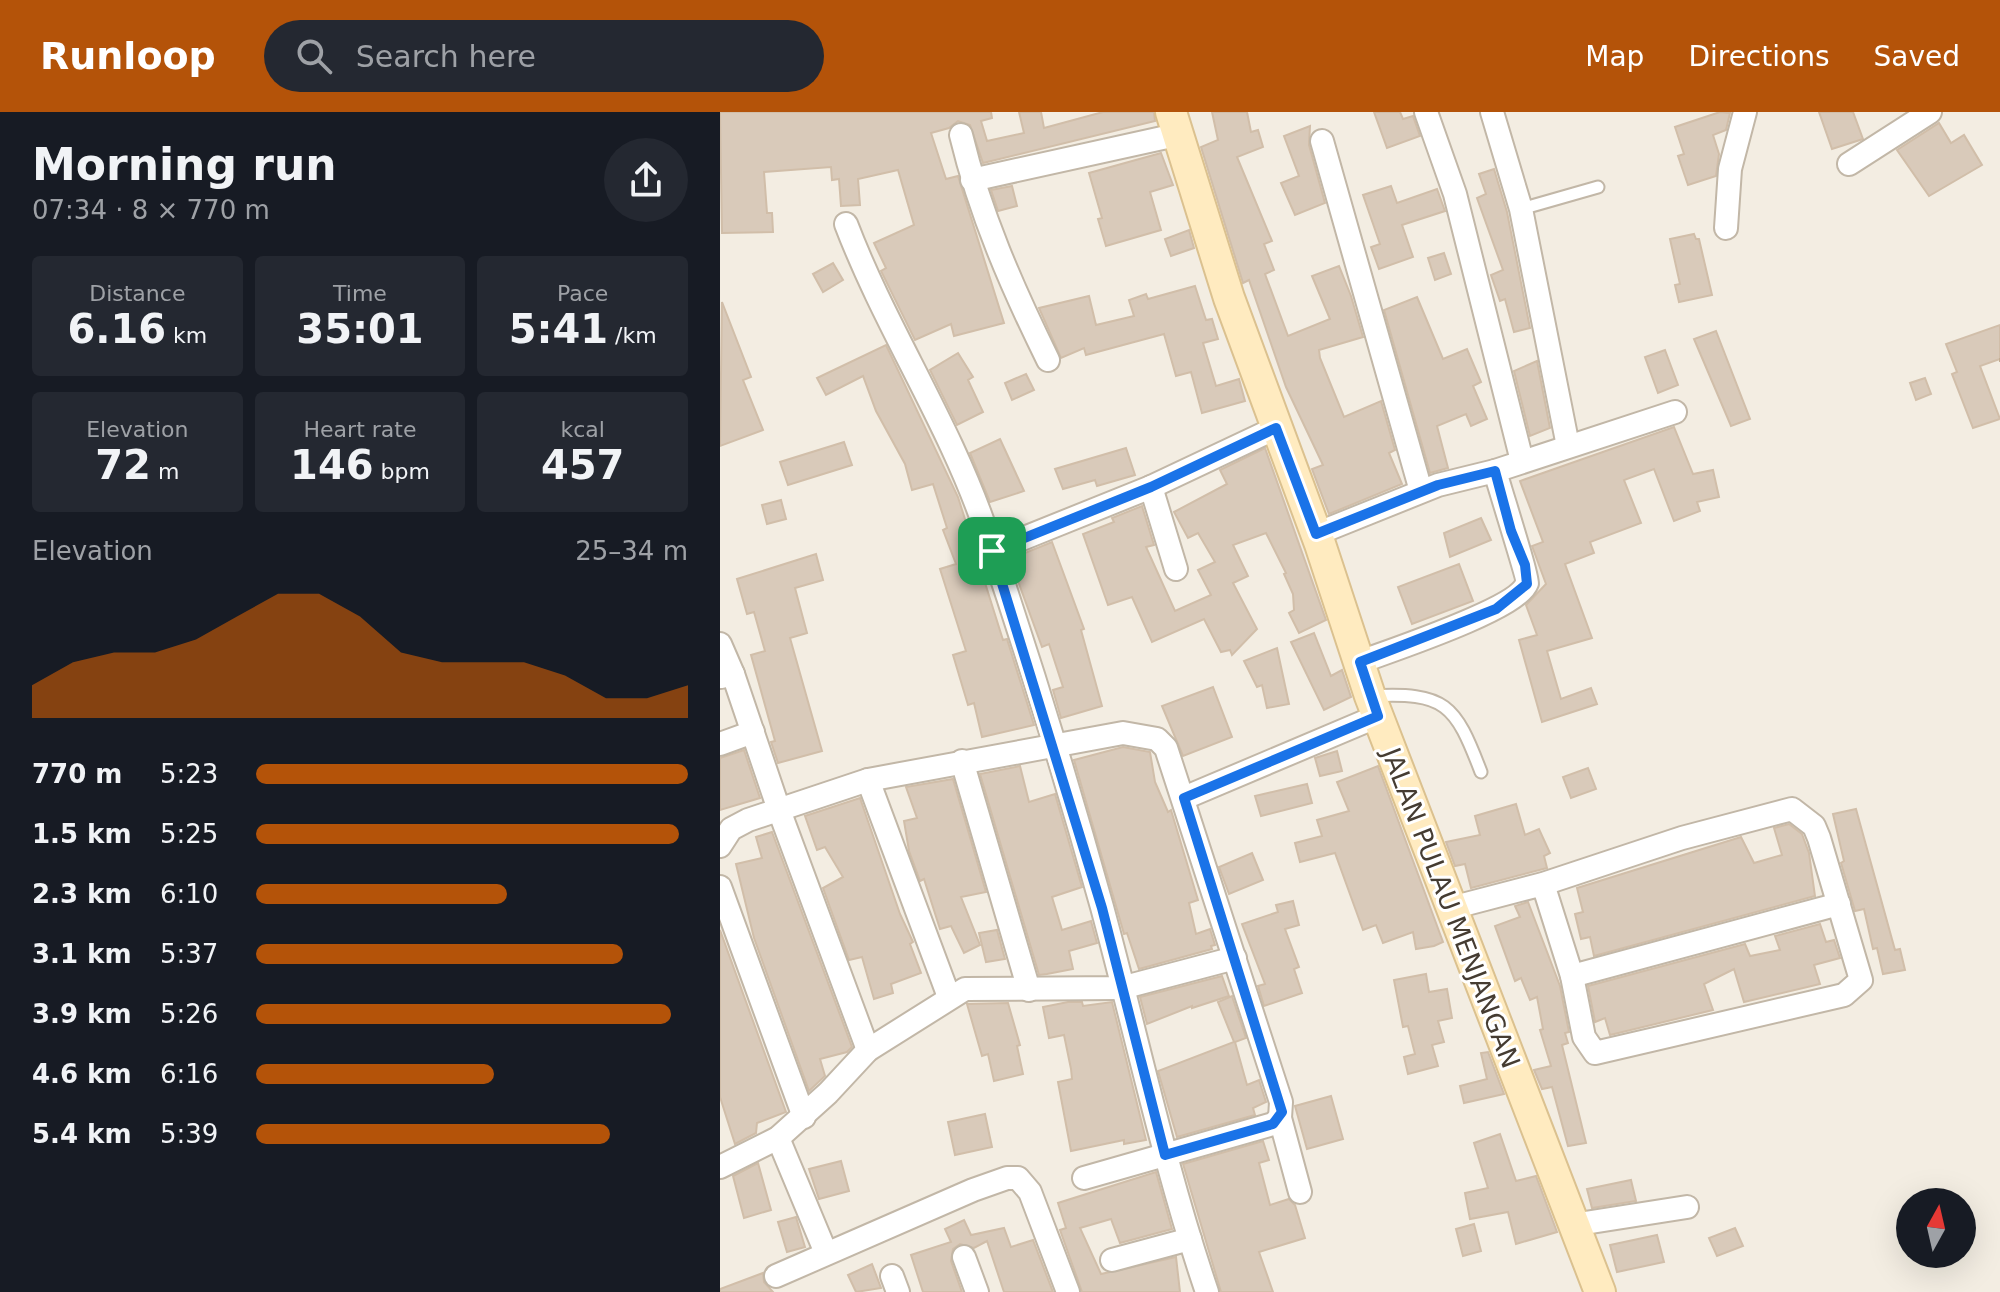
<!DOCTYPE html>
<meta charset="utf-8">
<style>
:root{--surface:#171b24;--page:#242831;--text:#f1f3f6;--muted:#9ea1a6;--accent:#b45309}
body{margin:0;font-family:"DejaVu Sans",sans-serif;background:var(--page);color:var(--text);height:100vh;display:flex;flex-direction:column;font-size:30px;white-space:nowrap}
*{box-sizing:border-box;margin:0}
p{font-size:26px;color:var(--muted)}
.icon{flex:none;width:44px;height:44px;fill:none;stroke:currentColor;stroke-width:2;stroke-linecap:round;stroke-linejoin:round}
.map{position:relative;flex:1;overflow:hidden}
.panel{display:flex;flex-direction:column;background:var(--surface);width:720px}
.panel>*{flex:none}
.needle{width:52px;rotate:8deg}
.tools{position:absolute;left:1176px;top:1076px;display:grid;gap:16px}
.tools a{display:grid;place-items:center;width:80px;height:80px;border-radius:50%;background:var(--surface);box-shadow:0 8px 32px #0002;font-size:40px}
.pin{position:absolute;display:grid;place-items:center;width:68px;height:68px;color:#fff;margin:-34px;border-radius:16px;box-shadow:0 4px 12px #0006}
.round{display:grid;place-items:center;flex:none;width:84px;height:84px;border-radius:42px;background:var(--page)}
.head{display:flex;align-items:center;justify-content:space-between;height:136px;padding:0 32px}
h1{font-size:44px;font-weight:700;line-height:60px}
.metrics{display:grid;grid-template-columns:repeat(3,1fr);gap:12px;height:136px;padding:8px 32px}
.metrics div{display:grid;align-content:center;border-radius:8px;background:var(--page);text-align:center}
.metrics b{font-size:40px;font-weight:700}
.metrics small{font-size:22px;font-weight:400}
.metrics p{font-size:22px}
.chart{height:224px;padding:16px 32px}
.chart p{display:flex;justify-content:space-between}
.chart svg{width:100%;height:144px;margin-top:8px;fill:var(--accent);opacity:.7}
ul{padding:0 32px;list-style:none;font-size:26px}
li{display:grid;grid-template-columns:128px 96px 1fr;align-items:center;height:60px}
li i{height:20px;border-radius:10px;background:var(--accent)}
header{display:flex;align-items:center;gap:48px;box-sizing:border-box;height:112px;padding:0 40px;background:var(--accent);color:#fff}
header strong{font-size:38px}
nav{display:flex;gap:44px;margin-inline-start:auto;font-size:28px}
.search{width:560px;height:72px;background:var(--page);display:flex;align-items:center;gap:20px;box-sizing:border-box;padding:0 28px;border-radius:44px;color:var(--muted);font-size:30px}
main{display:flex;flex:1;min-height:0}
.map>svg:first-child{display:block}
</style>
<header>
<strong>Runloop</strong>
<div class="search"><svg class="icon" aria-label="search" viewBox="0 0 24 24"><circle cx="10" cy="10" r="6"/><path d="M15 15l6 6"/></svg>Search here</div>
<nav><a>Map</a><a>Directions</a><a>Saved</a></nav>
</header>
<main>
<section class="panel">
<div class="head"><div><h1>Morning run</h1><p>07:34 · 8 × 770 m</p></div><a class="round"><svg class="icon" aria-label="share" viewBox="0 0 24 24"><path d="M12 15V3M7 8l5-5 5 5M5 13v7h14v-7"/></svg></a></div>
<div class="metrics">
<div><p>Distance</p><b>6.16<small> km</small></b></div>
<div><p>Time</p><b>35:01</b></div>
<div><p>Pace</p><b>5:41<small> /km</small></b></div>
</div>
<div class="metrics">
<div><p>Elevation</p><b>72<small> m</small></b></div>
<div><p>Heart rate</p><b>146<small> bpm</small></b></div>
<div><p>kcal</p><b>457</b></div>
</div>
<div class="chart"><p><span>Elevation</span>25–34 m</p>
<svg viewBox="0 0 160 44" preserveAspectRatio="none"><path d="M0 44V34L10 27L20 24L30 24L40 20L50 13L60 6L70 6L80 13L90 24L100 27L110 27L120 27L130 31L140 38L150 38L160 34V44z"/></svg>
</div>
<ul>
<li><b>770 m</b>5:23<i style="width:100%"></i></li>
<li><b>1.5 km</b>5:25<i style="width:98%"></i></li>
<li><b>2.3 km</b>6:10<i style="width:58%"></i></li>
<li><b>3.1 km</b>5:37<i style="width:85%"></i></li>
<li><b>3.9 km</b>5:26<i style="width:96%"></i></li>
<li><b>4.6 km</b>6:16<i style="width:55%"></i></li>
<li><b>5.4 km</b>5:39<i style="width:82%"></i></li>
</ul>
</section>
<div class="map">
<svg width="1280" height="1180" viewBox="0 0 1280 1180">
<rect width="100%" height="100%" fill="#f3ede2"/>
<!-- building -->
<g fill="#d9caba" stroke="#d1bea9" stroke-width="2">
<polygon points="0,0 271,0 272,6 261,9 267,29 304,21 299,0 321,0 324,16 383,0 434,0 435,9 263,51 250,13 238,9 229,16 211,21 226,67 238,64 284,211 234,224 231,212 195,228 161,159 166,156 154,131 194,113 178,58 138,67 140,93 121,94 119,67 112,68 111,55 44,60 47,101 52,101 53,120 2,121"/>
<polygon points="492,0 527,0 531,20 538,18 543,35 517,45 552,129 544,132 554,158 545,162 568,224 610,207 592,164 619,154 631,184 643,225 599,238 600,246 624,305 661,289 675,338 669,341 682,372 609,402 592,357 603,353 566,275 529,168 523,171 481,35 498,28"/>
<polygon points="654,0 680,0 683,7 693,4 700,24 667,36"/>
<polygon points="1000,0 1010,1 1006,18 993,23 999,42 996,64 968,73 958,44 964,42 955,15"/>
<polygon points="1099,0 1133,0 1143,27 1112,37"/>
<polygon points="1219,11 1231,31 1244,23 1262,53 1209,84 1177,38"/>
<polygon points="590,14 589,33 605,91 575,103 561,71 579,64 564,24"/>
<polygon points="441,41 453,73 430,80 441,118 386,134 378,107 382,106 369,61"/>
<polygon points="774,57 787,100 810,216 794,220 785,187 780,189 771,163 783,158 757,86 766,82 759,62"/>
<polygon points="292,74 297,94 278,99 271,78"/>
<polygon points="671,74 677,91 717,77 725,99 682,113 693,145 659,157 651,135 660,132 643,83"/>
<polygon points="469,118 474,136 451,144 445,127"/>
<polygon points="974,122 976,127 979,127 992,183 959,190 955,173 960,172 950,127"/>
<polygon points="724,141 731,162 715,168 708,146"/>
<polygon points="113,151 123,168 103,180 93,162"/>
<polygon points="475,174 486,208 492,207 498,227 483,231 496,274 519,267 525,289 482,301 471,260 456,264 444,222 366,243 364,236 341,246 319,196 369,184 376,213 414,204 409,188 426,182 428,187"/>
<polygon points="697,185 723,247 747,237 761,270 753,274 767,307 751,314 746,302 717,314 728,356 710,361 664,198"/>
<polygon points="2,190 31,265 23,268 43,318 0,334"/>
<polygon points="1280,213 1280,247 1260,254 1280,307 1253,316 1232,262 1237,260 1226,232"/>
<polygon points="996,219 1030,307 1011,314 974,227"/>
<polygon points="166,233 238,385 283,528 287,527 314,613 262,625 254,591 248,593 233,543 246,539 220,457 236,452 223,418 227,416 213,372 192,378 185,352 156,299 143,264 106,283 97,266"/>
<polygon points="945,238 958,273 938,281 925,245"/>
<polygon points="238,241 253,265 248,268 263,300 237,313 210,258"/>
<polygon points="817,249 830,316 810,324 794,259"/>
<polygon points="306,262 314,278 292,288 285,271"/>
<polygon points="1205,266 1211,282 1196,288 1190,271"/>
<polygon points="954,315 973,362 993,358 999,385 977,390 980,399 954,409 934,357 904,368 921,411 870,430 874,441 845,452 872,526 827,539 841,587 871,576 877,592 822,610 799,528 817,523 806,493 826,472 812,434 823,430 800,369"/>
<polygon points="280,327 304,379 270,390 250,341"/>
<polygon points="124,330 132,353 68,373 60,350"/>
<polygon points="406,336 415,363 377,374 375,368 343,377 335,357"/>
<polygon points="545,336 606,508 579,521 569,501 574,498 573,482 564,462 566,461 546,421 513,433 528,464 513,471 537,517 512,543 510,538 501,540 484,507 432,530 412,485 388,493 363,422 394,410 392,406 422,394 434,433 426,435 455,499 491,483 478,458 495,450 478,421 468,426 454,400 507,372 500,358"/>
<polygon points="61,388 66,407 47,412 42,393"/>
<polygon points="761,406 771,428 730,445 724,421"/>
<polygon points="332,430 364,517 361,518 382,594 341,606 333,578 343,575 329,532 322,535 290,447"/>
<polygon points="96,442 103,468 75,476 87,521 70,526 102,639 58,651 51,630 55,629 31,543 45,539 34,500 27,502 17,467"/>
<polygon points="739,452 753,489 692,512 678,475"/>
<polygon points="594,521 611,564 622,558 631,585 604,598 571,530"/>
<polygon points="557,536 569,592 547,596 542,573 537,575 524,549"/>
<polygon points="493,575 512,625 463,644 442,594"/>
<polygon points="403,635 430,640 435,670 448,700 451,698 478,788 469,791 476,822 490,817 495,833 491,834 492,837 419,857 407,821 404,822 354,648"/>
<polygon points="24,638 40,686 0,698 0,646"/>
<polygon points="617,639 622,659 600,664 595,646"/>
<polygon points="300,654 309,690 335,682 362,775 332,785 342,818 371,809 377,831 349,839 353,857 327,862 319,863 260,662"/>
<polygon points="658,654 723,830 714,834 696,837 693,820 663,831 656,813 643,818 615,741 580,750 575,731 602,724 597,708 629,699 617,670"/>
<polygon points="868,656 876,677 851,686 843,665"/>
<polygon points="233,667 266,780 241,785 260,833 244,841 231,814 220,817 204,767 200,769 189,739 184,709 197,706 186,675"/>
<polygon points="587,672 592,691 541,704 535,684"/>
<polygon points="140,686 180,802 193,830 190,832 201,861 171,872 173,881 154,887 142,845 129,848 103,776 123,765 105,735 97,738 85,704"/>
<polygon points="796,692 805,723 819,717 830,741 824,744 827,756 751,776 745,752 735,754 726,730 760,723 755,704"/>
<polygon points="1136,697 1175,838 1180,837 1185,858 1163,862 1157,836 1153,837 1144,797 1135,799 1121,751 1124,749 1113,702"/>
<polygon points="1069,712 1082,722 1089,741 1095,784 874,844 870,825 861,827 855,802 863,800 857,776 1021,725 1034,751 1062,743 1054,716"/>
<polygon points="52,720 132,935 127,940 100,947 105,964 89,979 34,826 16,752 42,746 36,725"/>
<polygon points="532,741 543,768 509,782 499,755"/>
<polygon points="573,789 579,813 565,817 579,855 574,857 582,881 544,894 538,874 545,872 522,812 558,800 556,793"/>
<polygon points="808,790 840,874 849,920 845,921 848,931 842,933 866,1031 848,1034 832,975 822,977 814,958 831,954 820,918 823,917 817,885 810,888 801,866 795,869 775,814 800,805 795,794"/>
<polygon points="1100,812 1106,830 1114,828 1120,846 1094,853 1100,872 1024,890 1014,857 984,872 993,898 890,923 885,906 875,910 868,874 1025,832 1030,844 1060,838 1055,824"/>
<polygon points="0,818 66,1000 37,1011 36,1021 15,1032 0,985"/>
<polygon points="277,818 285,847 266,850 259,821"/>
<polygon points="706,862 709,880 727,877 732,906 718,909 724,930 712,933 718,954 688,962 684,945 695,942 688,914 683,915 674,868"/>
<polygon points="502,864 509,884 472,896 472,894 427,912 420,885"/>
<polygon points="512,884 526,926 515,930 527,973 539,968 546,990 533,996 535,1003 457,1025 438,959 514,930 498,890"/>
<polygon points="348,890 362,890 363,894 392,890 426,1028 404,1032 404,1028 351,1039 338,970 352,967 351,957 344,923 329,926 323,895"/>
<polygon points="288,891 300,933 297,934 303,962 274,969 268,942 262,944 247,892"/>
<polygon points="768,940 784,982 744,991 740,974 767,967 761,941"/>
<polygon points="611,984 623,1027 587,1037 575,994"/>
<polygon points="265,1002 272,1035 235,1043 228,1010"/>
<polygon points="780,1022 796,1069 816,1064 837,1120 796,1132 788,1100 750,1107 745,1081 768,1076 754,1031"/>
<polygon points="543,1029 549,1048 539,1051 550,1093 569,1087 575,1093 585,1126 539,1140 553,1180 501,1180 463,1052"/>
<polygon points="121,1049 129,1079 99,1087 89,1057"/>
<polygon points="38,1051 51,1098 24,1106 13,1064"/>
<polygon points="436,1060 452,1117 400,1131 391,1107 360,1116 381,1162 456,1145 460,1180 362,1180 340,1118 346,1116 338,1091"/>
<polygon points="911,1068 916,1089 872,1096 867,1077"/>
<polygon points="76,1105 85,1135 67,1140 58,1110"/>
<polygon points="244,1108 251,1123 284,1116 291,1135 313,1128 333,1180 284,1180 267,1129 254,1136 240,1132 233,1137 231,1149 242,1180 203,1180 191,1143 231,1130 225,1117"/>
<polygon points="754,1112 761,1139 743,1144 736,1117"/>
<polygon points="1015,1116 1023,1134 997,1144 989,1126"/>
<polygon points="937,1123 944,1150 897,1160 890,1133"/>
<polygon points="152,1152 161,1176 136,1180 128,1163"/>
<polygon points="43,1161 44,1170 53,1180 0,1180 0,1177"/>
</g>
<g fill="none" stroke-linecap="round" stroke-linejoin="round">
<defs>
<g id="lane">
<polyline points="801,97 878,75"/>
<path d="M650 584C726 580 735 592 761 660"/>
</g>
<g id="street">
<polyline points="706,0 735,82 802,349"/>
<polyline points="772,0 801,97 848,334"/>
<path d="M241 23C260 102 292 175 328 248"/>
<polyline points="602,29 701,379"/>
<polyline points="1129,52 1210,0"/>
<polyline points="252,68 456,23"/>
<path d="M126 112C166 217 230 312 266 419 308 543 347 669 382 795 417 924 444 1054 487 1180"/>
<polyline points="1006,116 1010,57 1025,0"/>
<polyline points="431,375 456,457"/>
<polyline points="596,422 718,373 775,359 955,300"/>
<polyline points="272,439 431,375 556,316"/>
<polyline points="0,532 13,562 1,565"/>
<path d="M640 550C669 539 798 497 807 471 808 465 779 374 775 359"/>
<polyline points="13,562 59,698 148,938"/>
<polyline points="0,632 33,620"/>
<polyline points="242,649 309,878"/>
<polyline points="148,668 229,885"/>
<polyline points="464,686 658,604"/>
<polyline points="0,734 11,717 28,708 148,668 403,621 437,627 446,636 561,990 560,1006 580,1080"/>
<polyline points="0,775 84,1005"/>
<polyline points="731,796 823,772 962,726 1072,697 1094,714 1099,726 1141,868 1124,883 875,941 864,925 852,864 823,772"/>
<polyline points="852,864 1119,792"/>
<polyline points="58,1026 106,1141"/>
<polyline points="0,1055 58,1026 108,981 148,938 245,877 401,876 515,846"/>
<polyline points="364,1066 553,1012 560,1006"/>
<polyline points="852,1113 967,1095"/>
<polyline points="244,1145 257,1180"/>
<polyline points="392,1148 470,1127"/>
<polyline points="56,1164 253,1078 287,1066 298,1066 310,1080 348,1180"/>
<polyline points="172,1164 178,1180"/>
</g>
<polyline id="secondary" points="451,0 509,186 600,432 650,584 880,1180"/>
</defs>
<!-- lane casing -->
<use href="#lane" stroke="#c2b7a7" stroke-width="15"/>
<!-- street casing -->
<use href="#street" stroke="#c2b7a7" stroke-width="26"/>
<!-- secondary casing -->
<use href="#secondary" stroke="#dbc18f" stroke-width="34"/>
<!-- path -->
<polyline stroke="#c3ae94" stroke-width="4" stroke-dasharray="4 4" stroke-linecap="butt" points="1279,248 1280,248"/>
<!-- lane -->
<use href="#lane" stroke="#fff" stroke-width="11"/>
<!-- street -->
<use href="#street" stroke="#fff" stroke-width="22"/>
<!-- secondary -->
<use href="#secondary" stroke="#ffebc0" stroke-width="30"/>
</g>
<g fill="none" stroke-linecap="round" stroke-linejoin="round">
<defs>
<polygon id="route" points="556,316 596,422 718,373 775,359 791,419 805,453 807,472 776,497 640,550 658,604 464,686 562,1000 553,1012 445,1043 382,796 272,439 431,375"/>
</defs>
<!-- route casing -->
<use href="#route" stroke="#fff" stroke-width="16"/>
<!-- route -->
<use href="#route" stroke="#1a73e8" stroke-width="10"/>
</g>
<g text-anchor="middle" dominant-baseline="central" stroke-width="6" stroke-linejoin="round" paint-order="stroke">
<!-- street labels -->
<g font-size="26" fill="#453c32" stroke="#fff">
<text transform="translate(731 796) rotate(69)">JALAN PULAU MENJANGAN</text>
</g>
</g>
</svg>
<div class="tools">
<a><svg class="needle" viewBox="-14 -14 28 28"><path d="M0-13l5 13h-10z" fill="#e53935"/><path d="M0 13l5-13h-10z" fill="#9ea1a6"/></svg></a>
</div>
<div class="pin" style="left:272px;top:439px;background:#1e9e55"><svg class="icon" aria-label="arrive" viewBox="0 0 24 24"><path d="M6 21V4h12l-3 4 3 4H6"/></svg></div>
</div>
</main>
